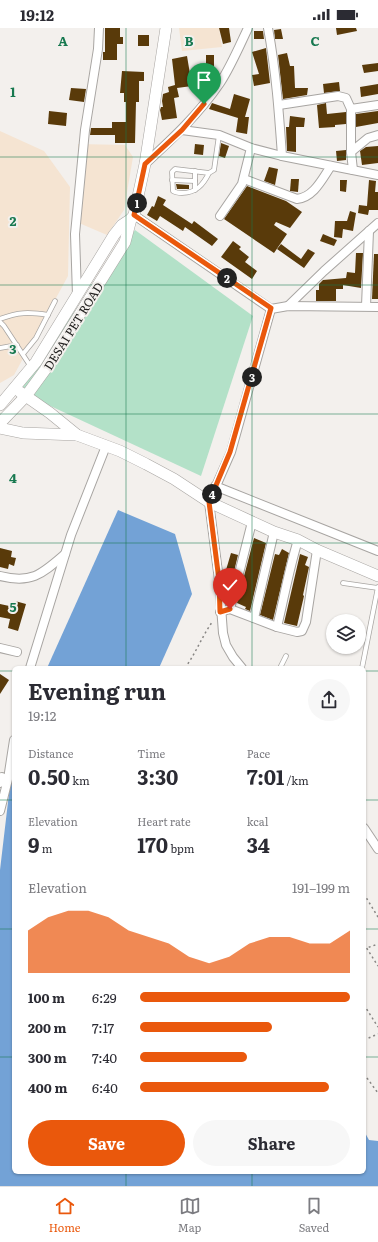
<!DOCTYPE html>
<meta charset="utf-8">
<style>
:root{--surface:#fff;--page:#f7f7f7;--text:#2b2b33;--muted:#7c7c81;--line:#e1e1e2;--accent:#ea580c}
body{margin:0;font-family:Literata,serif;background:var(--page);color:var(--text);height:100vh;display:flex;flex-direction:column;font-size:15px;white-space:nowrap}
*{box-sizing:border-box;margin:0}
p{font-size:13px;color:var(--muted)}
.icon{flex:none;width:22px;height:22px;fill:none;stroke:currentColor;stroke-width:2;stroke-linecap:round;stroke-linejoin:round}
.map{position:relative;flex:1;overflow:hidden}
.side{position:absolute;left:12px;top:638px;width:354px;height:508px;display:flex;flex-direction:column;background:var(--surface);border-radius:6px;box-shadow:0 1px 3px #0004}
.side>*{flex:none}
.tools{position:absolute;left:326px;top:586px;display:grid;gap:8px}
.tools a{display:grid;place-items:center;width:40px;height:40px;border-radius:50%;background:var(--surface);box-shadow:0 1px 3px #0004;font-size:20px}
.pin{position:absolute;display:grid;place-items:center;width:34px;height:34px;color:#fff;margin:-41px -17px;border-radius:50% 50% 50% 0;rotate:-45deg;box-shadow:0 0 4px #0007}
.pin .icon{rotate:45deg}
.km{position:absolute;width:20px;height:20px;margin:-10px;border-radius:50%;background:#222;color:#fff;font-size:11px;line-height:20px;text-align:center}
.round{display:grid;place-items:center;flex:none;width:42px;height:42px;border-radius:21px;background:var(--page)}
.head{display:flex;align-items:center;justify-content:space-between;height:68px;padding:0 16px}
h1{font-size:22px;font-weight:700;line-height:30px}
.metrics{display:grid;grid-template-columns:repeat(3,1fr);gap:6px;height:68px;padding:4px 16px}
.metrics div{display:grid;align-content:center}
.metrics b{font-size:20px;font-weight:700}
.metrics small{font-size:11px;font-weight:400}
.metrics p{font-size:11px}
.chart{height:112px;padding:8px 16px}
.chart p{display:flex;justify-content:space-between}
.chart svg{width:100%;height:72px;margin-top:4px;fill:var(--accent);opacity:.7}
.primary-button{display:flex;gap:8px;margin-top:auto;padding:8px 16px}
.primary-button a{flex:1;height:46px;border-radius:24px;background:var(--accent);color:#fff;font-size:16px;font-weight:700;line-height:46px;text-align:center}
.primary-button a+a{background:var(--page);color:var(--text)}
ul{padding:0 16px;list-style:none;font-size:13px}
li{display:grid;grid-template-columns:64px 48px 1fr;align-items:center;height:30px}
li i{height:10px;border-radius:5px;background:var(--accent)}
.status{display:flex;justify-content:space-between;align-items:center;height:28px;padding:0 20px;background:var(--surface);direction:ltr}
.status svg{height:11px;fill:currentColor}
.tabs{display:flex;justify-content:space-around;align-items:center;height:56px;border-top:1px solid var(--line);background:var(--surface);font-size:11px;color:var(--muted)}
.tabs a{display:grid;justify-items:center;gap:2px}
.tabs .on{color:var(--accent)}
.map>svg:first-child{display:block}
</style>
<div class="status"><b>19:12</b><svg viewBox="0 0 49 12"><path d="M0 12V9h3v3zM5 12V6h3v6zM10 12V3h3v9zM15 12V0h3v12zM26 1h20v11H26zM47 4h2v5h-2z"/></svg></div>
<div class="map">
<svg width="378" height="1158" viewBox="0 0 378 1158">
<rect width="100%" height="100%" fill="#f3f0ed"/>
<!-- education -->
<g fill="#f5e4d2">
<polygon points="179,0 219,0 222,19 182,23"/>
<polygon points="0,103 44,123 70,159 68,248 14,347 0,355"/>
<polygon points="78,116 125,117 133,129 124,182 107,207 79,195"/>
</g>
<!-- green -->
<polygon fill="#b3e1c8" points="135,202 253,288 201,448 16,362"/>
<!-- water -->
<g fill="#73a2d6">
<polygon points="118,482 175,506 192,566 159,640 47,640"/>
<polygon points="14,723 14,1144 364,1144 364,1103 369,1112 378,1113 378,1158 0,1158 0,842"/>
</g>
<!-- building -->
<g fill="#593a0a">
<polygon points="105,0 120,0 120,9 123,9 123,16 117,16 117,32 103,32 103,24 105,24"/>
<polygon points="219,0 229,0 231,14 223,16"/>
<polygon points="336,0 356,0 357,3 337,7"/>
<polygon points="281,1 283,11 275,11 274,2"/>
<polygon points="254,3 263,3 264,11 254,11"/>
<rect x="138" y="7" width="11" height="11"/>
<polygon points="266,20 270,55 254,58 252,47 259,46 252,24"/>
<polygon points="287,25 290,38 294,38 295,60 308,60 307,67 283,71 278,27"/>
<rect x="206" y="27" width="8" height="12"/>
<polygon points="187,28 192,58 177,60 179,69 174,70 177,90 162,92 160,82 161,79 163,79 162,73 163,66 169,64 168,59 175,57 172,31"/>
<polygon points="378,35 378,43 364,45 362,37"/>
<polygon points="122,43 144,44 144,53 139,53 139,74 136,74 135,115 115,115 115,107 90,107 91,100 112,100 112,94 126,94 126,74 124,74 124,65 120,65"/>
<polygon points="339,54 340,63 324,65 323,56"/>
<polygon points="378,56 378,66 361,69 360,59"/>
<polygon points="71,60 86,61 84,74 69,72"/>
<polygon points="234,66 250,71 245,89 249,89 247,106 236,104 238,90 209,81 212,75 230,81"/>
<polygon points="326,75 327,86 346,84 346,96 335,97 335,99 319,100 317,77"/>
<polygon points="49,83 67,85 66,98 48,96"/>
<polygon points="378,83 378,95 356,99 356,86"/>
<polygon points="290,88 305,90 304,99 296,99 296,124 287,123 286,99 289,99"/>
<polygon points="221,115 229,118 225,130 219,128"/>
<polygon points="195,116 204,117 203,127 194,126"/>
<polygon points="378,118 378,135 362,137 360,123 366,119"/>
<polygon points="346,122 346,132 337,133 336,123"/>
<polygon points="269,139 278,141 275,157 264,153"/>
<polygon points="291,151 299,151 298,164 290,163"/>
<polygon points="340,152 347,152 346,164 340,163"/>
<polygon points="369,152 376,153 375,164 378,164 378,182 369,182 368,187 358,185 359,177 367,178"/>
<polygon points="176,156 189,157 189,161 177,161"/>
<polygon points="247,158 286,173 302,184 290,200 276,194 274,197 287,206 274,225 224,191"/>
<polygon points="158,168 166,172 163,177 192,196 194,193 218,211 212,218 185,199 183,203 160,188 157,193 147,187 152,178 154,179"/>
<polygon points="350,183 356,185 353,203 343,201 342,210 334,209 335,193 347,193"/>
<polygon points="323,206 337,212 334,218 320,213"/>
<polygon points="233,213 241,219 239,221 249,229 245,234 257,243 252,251 221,229"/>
<polygon points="281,216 301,231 308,221 315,225 304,240 277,221"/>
<polygon points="356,225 363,225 361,260 343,257 343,261 336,261 336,273 316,273 316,262 319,262 319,256 323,252 346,250 347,244 355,245"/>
<polygon points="374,226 378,226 378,271 372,271"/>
<polygon points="254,510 266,515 250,583 245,581 246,579 237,575"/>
<polygon points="0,520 12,523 11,529 16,530 14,538 9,536 8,541 0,539"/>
<polygon points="282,521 289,525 273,592 260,587 275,526 279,527"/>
<polygon points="231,525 238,527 232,552 225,549 228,543 226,542"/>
<polygon points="300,526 308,529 305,537 309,539 303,567 304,568 297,598 284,595"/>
<polygon points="15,573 26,576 18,603 8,600 10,591 0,589 0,576 14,579"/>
<polygon points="0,646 9,652 0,666"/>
</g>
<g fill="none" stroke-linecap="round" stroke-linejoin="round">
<defs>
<g id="lane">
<path d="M209 145C203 157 196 165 182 165 178 165 176 165 173 163L172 144 175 141 209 145 214 142 219 107"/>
<polyline points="172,152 195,153"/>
<polyline points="195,162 195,143"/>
<path d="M0 291C18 284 29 284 48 287"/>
<polyline points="0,294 4,298 31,339"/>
<polyline points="0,320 17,317"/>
<polyline points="23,326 36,310 55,273"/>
<polyline points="343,555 378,560"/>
<polyline points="280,640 286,628"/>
<polyline points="362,640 378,559"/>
</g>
<g id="street">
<path d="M268 0C276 43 279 85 282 128"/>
<polyline points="279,77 338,68 346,70 351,81 378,77"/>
<polyline points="351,81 351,124 353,142"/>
<polyline points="182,102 219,107 251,120 282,128 378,147"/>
<polyline points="351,124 368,110 378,107"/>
<path d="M145 136C172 111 199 86 220 55 231 38 239 19 248 0"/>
<path d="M244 151 297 171C314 169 322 151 331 138"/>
<polyline points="134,187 271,281 288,278 378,279"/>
<polyline points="220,188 242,156 251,120"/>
<polyline points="77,267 75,206 85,102 98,21 99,0"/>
<polyline points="288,278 324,243 378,195"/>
<polyline points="366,278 369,203"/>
<polyline points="215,458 378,523"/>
<path d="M0 548C32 556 42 546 65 526"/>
<polyline points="230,581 252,494"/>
<polyline points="220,584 230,581 277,599 297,604 302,603 306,594 317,522"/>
<polyline points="254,590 274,504"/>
<path d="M277 599C284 570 289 541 298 512"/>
<polyline points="0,620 17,624"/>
<polyline points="30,640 71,507 106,418"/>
<polyline points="242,640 233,629 226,617 223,605 219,552 209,474 231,424 271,281"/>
<polyline points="0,755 2,749"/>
<polyline points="0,783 8,751 14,712"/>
<polyline points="364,800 378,821"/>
</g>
<g id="secondary">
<polyline points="20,364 50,385 77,407"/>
<polyline points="0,377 36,334 114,207 122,197 131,191"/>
<polyline points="0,395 26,368 45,342 125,214 131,191 134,187 145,136 166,0"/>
<polyline points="0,400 23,405 77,407 120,423 146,436 174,451 209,474 274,504 298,512 317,522 378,548"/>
</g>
</defs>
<!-- lane casing -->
<use href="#lane" stroke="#a8a5a2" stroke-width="5.5"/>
<!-- street casing -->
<use href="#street" stroke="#a8a5a2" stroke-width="10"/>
<!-- secondary casing -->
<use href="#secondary" stroke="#a8a5a2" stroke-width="12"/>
<!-- path -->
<g stroke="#878583" stroke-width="1.5" stroke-dasharray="2 3" stroke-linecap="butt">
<path d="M185 640C196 625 202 608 213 593"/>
<polyline points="364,866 378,889"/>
<polyline points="364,916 378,938"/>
<polyline points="364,921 378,916"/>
<polyline points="364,977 378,999"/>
<polyline points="364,1012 378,1006"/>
<polyline points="364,1046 378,1065"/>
</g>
<!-- lane -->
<use href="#lane" stroke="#fff" stroke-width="4"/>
<!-- street -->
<use href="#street" stroke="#fff" stroke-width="8"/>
<!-- secondary -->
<use href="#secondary" stroke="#fff" stroke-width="11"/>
</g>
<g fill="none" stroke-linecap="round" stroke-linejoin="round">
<defs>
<polyline id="route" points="204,76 182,102 145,136 134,187 271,280 230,424 209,474 219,552 220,584 230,581"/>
</defs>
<!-- route casing -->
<use href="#route" stroke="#fff" stroke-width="8"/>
<!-- route -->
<use href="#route" stroke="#ea580c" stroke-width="5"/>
</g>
<!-- grid -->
<path fill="none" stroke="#16784f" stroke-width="1" stroke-opacity="0.55" d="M126 0V640M252 0V640M0 129H378M0 257H378M0 386H378M0 515H378M0 643H14M364 643H378M0 772H14M364 772H378M0 901H14M364 901H378M0 1029H14M364 1029H378M126 1144V1158M252 1144V1158"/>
<g text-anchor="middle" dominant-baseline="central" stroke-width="4" stroke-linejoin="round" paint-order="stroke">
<!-- street labels -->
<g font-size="12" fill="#232221" stroke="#f3f0ed">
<text transform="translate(73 298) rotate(-58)">DESAI PET ROAD</text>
</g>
</g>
<g font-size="13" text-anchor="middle" font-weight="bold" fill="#16784f" stroke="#f3f0ed" stroke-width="4" stroke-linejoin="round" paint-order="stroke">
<text x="63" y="18">A</text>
<text x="189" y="18">B</text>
<text x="315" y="18">C</text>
<text x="13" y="69">1</text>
<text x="13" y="198">2</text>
<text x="13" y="326">3</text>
<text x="13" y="455">4</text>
<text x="13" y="584">5</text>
</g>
</svg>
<div class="tools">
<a><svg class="icon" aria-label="layers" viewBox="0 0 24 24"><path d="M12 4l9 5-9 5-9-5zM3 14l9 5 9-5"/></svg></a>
</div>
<div class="pin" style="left:204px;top:76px;background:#1e9e55"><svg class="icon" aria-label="arrive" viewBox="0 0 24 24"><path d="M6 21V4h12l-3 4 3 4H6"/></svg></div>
<div class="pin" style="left:230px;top:581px;background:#d93025"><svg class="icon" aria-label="check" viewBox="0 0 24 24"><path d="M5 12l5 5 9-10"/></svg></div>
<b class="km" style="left:137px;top:175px">1</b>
<b class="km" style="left:227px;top:250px">2</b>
<b class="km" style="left:252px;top:349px">3</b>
<b class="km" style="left:212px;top:466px">4</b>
<section class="side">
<div class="head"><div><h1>Evening run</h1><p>19:12</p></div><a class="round"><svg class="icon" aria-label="share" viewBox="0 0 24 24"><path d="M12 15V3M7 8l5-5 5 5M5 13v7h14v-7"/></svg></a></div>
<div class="metrics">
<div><p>Distance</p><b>0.50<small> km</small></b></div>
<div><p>Time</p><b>3:30</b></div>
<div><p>Pace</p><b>7:01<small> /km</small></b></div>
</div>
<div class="metrics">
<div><p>Elevation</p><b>9<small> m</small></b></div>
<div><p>Heart rate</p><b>170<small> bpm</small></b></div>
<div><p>kcal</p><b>34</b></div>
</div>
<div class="chart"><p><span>Elevation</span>191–199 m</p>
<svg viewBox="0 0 160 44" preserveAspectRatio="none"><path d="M0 44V18L10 10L20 6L30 6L40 10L50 18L60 22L70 26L80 34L90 38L100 34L110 26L120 22L130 22L140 26L150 26L160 18V44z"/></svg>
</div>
<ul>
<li><b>100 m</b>6:29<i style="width:100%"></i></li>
<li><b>200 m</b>7:17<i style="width:63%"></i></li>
<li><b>300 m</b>7:40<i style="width:51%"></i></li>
<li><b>400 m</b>6:40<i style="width:90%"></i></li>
</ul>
<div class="primary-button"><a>Save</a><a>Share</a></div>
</section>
</div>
<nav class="tabs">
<a class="on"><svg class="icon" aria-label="home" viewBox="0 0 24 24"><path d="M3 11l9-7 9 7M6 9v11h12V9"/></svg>Home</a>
<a><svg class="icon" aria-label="map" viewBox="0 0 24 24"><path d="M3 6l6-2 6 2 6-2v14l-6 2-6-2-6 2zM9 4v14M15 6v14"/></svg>Map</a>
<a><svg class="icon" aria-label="saved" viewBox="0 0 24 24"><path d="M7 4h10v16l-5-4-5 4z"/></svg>Saved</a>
</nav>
